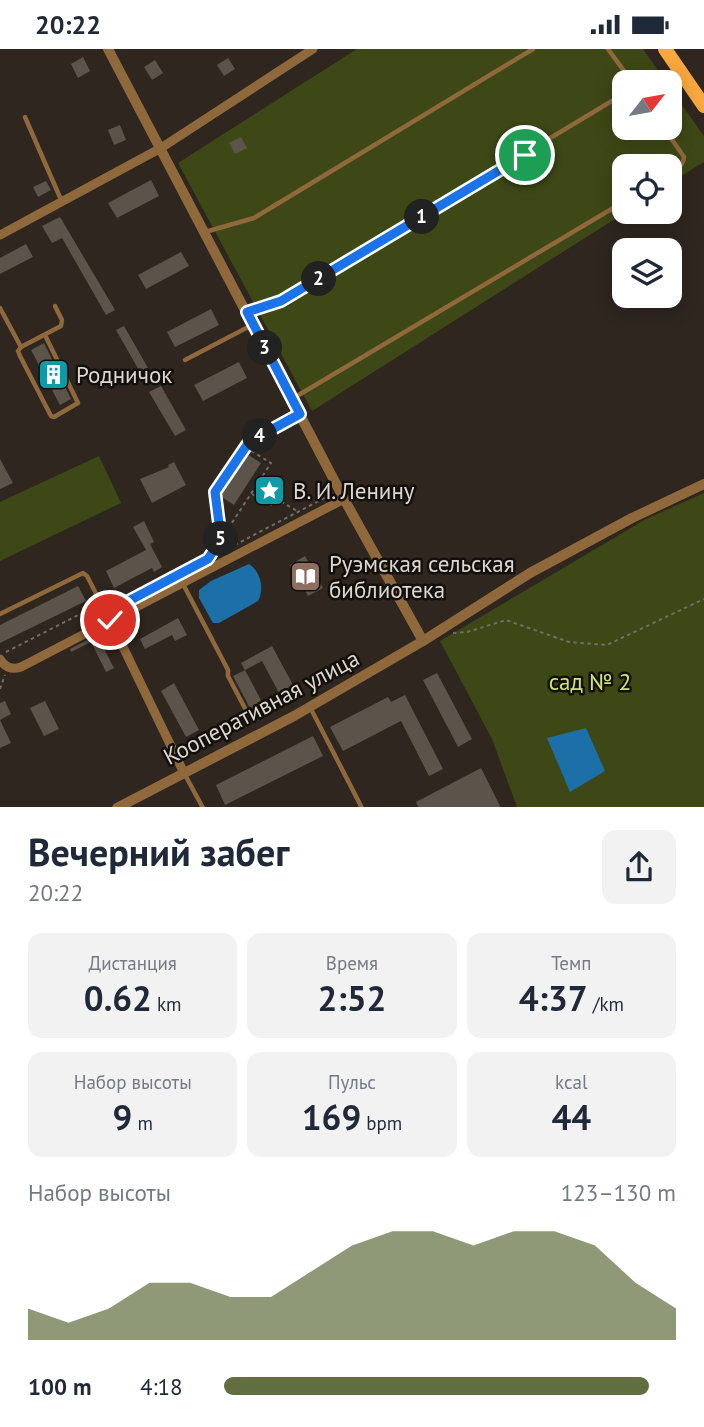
<!DOCTYPE html>
<html lang="ru">
<meta charset="utf-8">
<style>
:root{--surface:#fff;--page:#f2f2f3;--text:#1f2937;--muted:#747a83;--accent:#616e40}
body{margin:0;font-family:"PT Sans",sans-serif;background:var(--page);color:var(--text);height:100vh;display:flex;flex-direction:column;font-size:26px;white-space:nowrap}
*{box-sizing:border-box;margin:0}
p{font-size:23px;color:var(--muted)}
.icon{flex:none;width:38px;height:38px;fill:none;stroke:currentColor;stroke-width:2;stroke-linecap:round;stroke-linejoin:round}
.map{position:relative;height:758px;overflow:hidden}
.panel{display:flex;flex-direction:column;background:var(--surface);flex:1}
.panel>*{flex:none}
.needle{width:46px;rotate:59deg}
.buttons{position:absolute;left:612px;top:21px;display:grid;gap:14px}
.buttons a{display:grid;place-items:center;width:70px;height:70px;border-radius:14px;background:var(--surface);box-shadow:0 4px 18px #0003;font-size:35px}
.pin{position:absolute;display:grid;place-items:center;width:60px;height:60px;color:#fff;margin:-30px;border:4px solid #fff;border-radius:50%;box-shadow:0 2px 7px #0007}
.km{position:absolute;width:35px;height:35px;margin:-18px;border-radius:50%;background:#222;color:#fff;font-size:19px;line-height:35px;text-align:center}
.round{display:grid;place-items:center;flex:none;width:74px;height:74px;border-radius:14px;background:var(--page)}
.summary{display:flex;align-items:center;justify-content:space-between;height:119px;padding:0 28px}
h1{font-size:38px;font-weight:700;line-height:52px}
.figures{display:grid;grid-template-columns:repeat(3,1fr);gap:10px;height:119px;padding:7px 28px}
.figures div{display:grid;align-content:center;border-radius:14px;background:var(--page);text-align:center}
.figures b{font-size:35px;font-weight:700}
.figures small{font-size:19px;font-weight:400}
.figures p{font-size:19px}
.chart{height:196px;padding:14px 28px}
.chart p{display:flex;justify-content:space-between}
.chart svg{width:100%;height:126px;margin-top:7px;fill:var(--accent);opacity:.7}
ul{padding:0 28px;list-style:none;font-size:23px}
li{display:grid;grid-template-columns:112px 84px 1fr;align-items:center;height:52px}
li i{height:18px;border-radius:9px;background:var(--accent)}
.status{display:flex;justify-content:space-between;align-items:center;height:49px;padding:0 35px;background:var(--surface);direction:ltr}
.status svg{height:19px;fill:currentColor}
.map>svg:first-child{display:block}
</style>
<div class="status"><b>20:22</b><svg viewBox="0 0 49 12"><path d="M0 12V9h3v3zM5 12V6h3v6zM10 12V3h3v9zM15 12V0h3v12zM26 1h20v11H26zM47 4h2v5h-2z"/></svg></div>
<div class="map">
<svg width="704" height="759" viewBox="0 0 704 759">
<rect width="100%" height="100%" fill="#2e261f"/>
<!-- green -->
<g fill="#3e4816">
<polygon points="357,0 643,0 666,33 625,33 625,79 670,79 670,39 704,87 704,113 670,134 670,117 625,117 626,163 312,362 178,114"/>
<polygon points="99,407 121,454 0,512 0,453"/>
<polygon points="704,444 704,758 517,758 492,690 440,592 646,470"/>
</g>
<!-- water -->
<g fill="#1c70a7">
<path d="M249 515C260 522 265 540 258 552L219 574H213L199 549V541L211 532Z"/>
<polygon points="586,679 605,722 570,743 547,689"/>
</g>
<!-- building -->
<g fill="#5c534b">
<polygon points="83,8 90,22 78,29 71,15"/>
<polygon points="228,9 235,20 224,27 217,16"/>
<polygon points="155,11 163,24 152,31 144,18"/>
<polygon points="120,76 126,91 114,96 108,81"/>
<polygon points="241,88 247,99 235,105 229,94"/>
<polygon points="151,131 159,147 117,169 108,154"/>
<polygon points="46,132 51,141 38,148 33,138"/>
<polygon points="60,168 115,261 106,266 62,189 52,194 42,177"/>
<polygon points="26,195 33,208 0,225 0,209"/>
<polygon points="181,203 189,217 146,240 138,226"/>
<polygon points="211,260 219,276 175,298 167,283"/>
<polygon points="124,277 148,319 140,323 116,281"/>
<polygon points="44,294 71,350 60,356 31,301"/>
<polygon points="239,313 247,329 203,352 194,336"/>
<polygon points="161,337 186,381 175,387 149,343"/>
<polygon points="247,405 261,414 234,456 220,447"/>
<polygon points="0,410 13,434 0,440"/>
<polygon points="174,413 186,436 152,454 140,430 169,418 168,416"/>
<polygon points="144,472 154,493 150,495 162,518 154,523 152,519 114,539 106,522 146,501 133,478"/>
<polygon points="305,507 323,539 308,547 290,516"/>
<polygon points="78,537 86,552 0,594 0,576"/>
<polygon points="178,569 187,586 175,592 172,586 145,600 140,590"/>
<polygon points="97,586 114,619 106,623 91,593 71,603 70,600"/>
<polygon points="272,597 293,636 279,644 262,612 245,621 241,614"/>
<polygon points="245,621 264,657 252,663 233,627"/>
<polygon points="437,624 472,690 458,698 423,631"/>
<polygon points="174,634 199,681 186,688 161,642"/>
<polygon points="405,646 443,720 429,727 401,672 343,702 330,678 388,648 391,653"/>
<polygon points="5,652 11,665 0,671 0,654"/>
<polygon points="45,652 59,680 44,687 30,659"/>
<polygon points="0,671 11,694 0,699"/>
<polygon points="313,687 323,707 225,756 216,736"/>
<polygon points="481,719 501,759 419,759 416,753"/>
</g>
<g fill="none" stroke-linecap="round" stroke-linejoin="round">
<!-- path -->
<g stroke="#736c66" stroke-width="2" stroke-dasharray="3.5 3.5" stroke-linecap="butt">
<polyline points="252,445 271,456 279,440 260,430"/>
<polyline points="275,449 297,462"/>
<polyline points="216,450 221,489"/>
<polyline points="209,509 271,414 250,401"/>
<polyline points="185,522 332,445"/>
<polyline points="453,584 467,583 506,571 569,593 607,596 704,550"/>
<polyline points="6,603 94,558"/>
<polyline points="0,640 5,626"/>
</g>
<!-- service -->
<g stroke="#8f693b" stroke-width="4.5">
<polyline points="608,0 632,33"/>
<polyline points="25,68 62,153"/>
<path d="M664 79 684 108C683 117 678 120 670 125"/>
<polyline points="205,183 254,169 533,0"/>
<polyline points="0,259 21,298 18,302 20,307 51,367 54,368 78,354 45,286"/>
<polyline points="247,263 281,252 625,44"/>
<polyline points="21,298 61,277 62,271 55,257"/>
<polyline points="185,311 252,276"/>
<polyline points="292,350 625,152"/>
<polyline points="215,443 249,393 300,365"/>
<polyline points="183,535 228,621 228,627 248,665"/>
<polyline points="0,565 83,524 87,527 109,570"/>
<polyline points="311,660 362,759"/>
<polyline points="184,724 203,759"/>
</g>
<!-- minor -->
<g stroke="#8f693b" stroke-width="9">
<polyline points="0,186 161,99 313,0"/>
<polyline points="110,571 184,724"/>
<path d="M0 610C5 619 12 621 21 618L344 450"/>
</g>
<!-- tertiary -->
<g stroke="#8f693b" stroke-width="10">
<polyline points="108,0 344,450 423,592"/>
<polyline points="117,759 294,667 423,592 530,524 632,469 704,435"/>
</g>
<!-- primary -->
<polyline stroke="#f8a93e" stroke-width="14" points="665,0 704,57"/>
</g>
<g fill="none" stroke-linecap="round" stroke-linejoin="round">
<defs>
<polyline id="route" points="110,571 106,564 208,510 221,490 215,443 249,393 300,365 247,263 281,252 525,106"/>
</defs>
<!-- route casing -->
<use href="#route" stroke="#fff" stroke-width="14"/>
<!-- route -->
<use href="#route" stroke="#1a73e8" stroke-width="9"/>
</g>
<!-- icons -->
<defs>
<symbol id="building-square" viewBox="-11 -11 22 22"><rect x="-9" y="-9" width="18" height="18" rx="4" fill="#0f9aa8" stroke="#13100c"/><path d="M-4-6H4V6H1V3H-1V6H-4ZM-2.5-4.3h1.7v1.8h-1.7ZM.8-4.3h1.7v1.8H.8ZM-2.5-1h1.7V.8h-1.7ZM.8-1h1.7V.8H.8Z" fill="#fff"/></symbol>
<symbol id="sight-square" viewBox="-11 -11 22 22"><rect x="-9" y="-9" width="18" height="18" rx="4" fill="#0f9aa8" stroke="#13100c"/><path d="M0-6L1.8-2.2L6-1.7L2.9 1.2L3.7 5.4L0 3.3L-3.7 5.4L-2.9 1.2L-6-1.7L-1.8-2.2Z" fill="#fff"/></symbol>
<symbol id="library-square" viewBox="-11 -11 22 22"><rect x="-9" y="-9" width="18" height="18" rx="4" fill="#8d6e63" stroke="#13100c"/><path d="M-6-4Q-3-5.5-.7-3.5V5Q-3 3-6 4ZM6-4Q3-5.5 .7-3.5V5Q3 3 6 4Z" fill="#fff"/></symbol>
</defs>
<g fill-rule="evenodd">
<use href="#building-square" x="36" y="308" width="35" height="35"/>
<use href="#sight-square" x="252" y="424" width="35" height="35"/>
<use href="#library-square" x="288" y="510" width="35" height="35"/>
</g>
<g text-anchor="middle" dominant-baseline="central" stroke-width="5" stroke-linejoin="round" paint-order="stroke">
<!-- poi labels -->
<g font-size="23" fill="#dcd7d2" stroke="#13100c" text-anchor="start">
<text x="76" y="325">Родничок</text>
<text x="293" y="441">В. И. Ленину</text>
<text x="329" y="514">Руэмская сельская<tspan x="329" dy="26">библиотека</tspan></text>
</g>
<!-- park labels -->
<g font-size="23" fill="#cce570" stroke="#13100c">
<text x="590" y="632">сад № 2</text>
</g>
<!-- street labels -->
<g font-size="23" fill="#dcd7d2" stroke="#13100c">
<text transform="translate(261 658) rotate(-28)">Кооперативная улица</text>
</g>
</g>
</svg>
<div class="buttons">
<a><svg class="needle" viewBox="-14 -14 28 28"><path d="M0-13l5 13h-10z" fill="#e53935"/><path d="M0 13l5-13h-10z" fill="#747a83"/></svg></a>
<a><svg class="icon" aria-label="locate" viewBox="0 0 24 24"><circle cx="12" cy="12" r="6"/><path d="M12 2v4M12 18v4M2 12h4M18 12h4"/></svg></a>
<a><svg class="icon" aria-label="layers" viewBox="0 0 24 24"><path d="M12 4l9 5-9 5-9-5zM3 14l9 5 9-5"/></svg></a>
</div>
<div class="pin" style="left:525px;top:106px;background:#1e9e55"><svg class="icon" aria-label="arrive" viewBox="0 0 24 24"><path d="M6 21V4h12l-3 4 3 4H6"/></svg></div>
<div class="pin" style="left:110px;top:571px;background:#d93025"><svg class="icon" aria-label="check" viewBox="0 0 24 24"><path d="M5 12l5 5 9-10"/></svg></div>
<b class="km" style="left:422px;top:168px">1</b>
<b class="km" style="left:319px;top:230px">2</b>
<b class="km" style="left:265px;top:299px">3</b>
<b class="km" style="left:260px;top:387px">4</b>
<b class="km" style="left:221px;top:490px">5</b>
</div>
<section class="panel">
<div class="summary"><div><h1>Вечерний забег</h1><p>20:22</p></div><a class="round"><svg class="icon" aria-label="share" viewBox="0 0 24 24"><path d="M12 15V3M7 8l5-5 5 5M5 13v7h14v-7"/></svg></a></div>
<div class="figures">
<div><p>Дистанция</p><b>0.62<small> km</small></b></div>
<div><p>Время</p><b>2:52</b></div>
<div><p>Темп</p><b>4:37<small> /km</small></b></div>
</div>
<div class="figures">
<div><p>Набор высоты</p><b>9<small> m</small></b></div>
<div><p>Пульс</p><b>169<small> bpm</small></b></div>
<div><p>kcal</p><b>44</b></div>
</div>
<div class="chart"><p><span>Набор высоты</span>123–130 m</p>
<svg viewBox="0 0 160 44" preserveAspectRatio="none"><path d="M0 44V33L10 38L20 33L30 24L40 24L50 29L60 29L70 20L80 11L90 6L100 6L110 11L120 6L130 6L140 11L150 24L160 33V44z"/></svg>
</div>
<ul>
<li><b>100 m</b>4:18<i style="width:94%"></i></li>
</ul>
</section>
